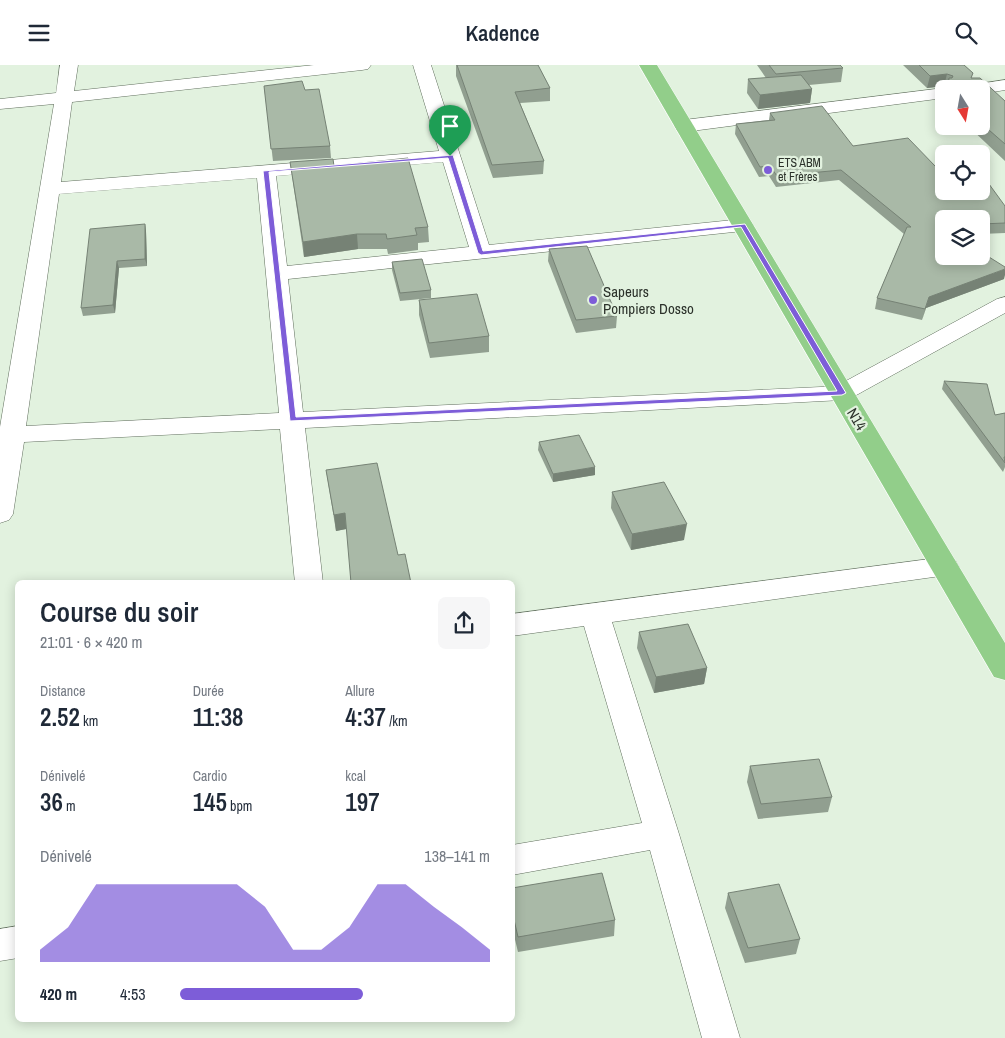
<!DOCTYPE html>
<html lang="fr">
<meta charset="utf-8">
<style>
:root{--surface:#fff;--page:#f6f6f7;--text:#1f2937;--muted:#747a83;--accent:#7d5dd8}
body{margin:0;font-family:"Archivo Narrow",sans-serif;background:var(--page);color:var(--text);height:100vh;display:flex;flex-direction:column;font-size:19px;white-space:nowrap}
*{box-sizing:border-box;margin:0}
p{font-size:16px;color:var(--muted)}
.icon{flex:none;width:28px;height:28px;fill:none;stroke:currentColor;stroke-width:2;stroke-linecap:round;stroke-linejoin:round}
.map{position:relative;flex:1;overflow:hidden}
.details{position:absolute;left:15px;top:515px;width:500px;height:442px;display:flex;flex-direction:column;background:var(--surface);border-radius:8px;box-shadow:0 2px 12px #0003}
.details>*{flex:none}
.needle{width:32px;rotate:169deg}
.fabs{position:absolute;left:935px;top:15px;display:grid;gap:10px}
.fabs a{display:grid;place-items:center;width:55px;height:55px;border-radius:8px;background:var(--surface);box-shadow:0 2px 12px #0003;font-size:25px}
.pin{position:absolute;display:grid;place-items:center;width:42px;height:42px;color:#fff;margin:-51px -21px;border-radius:50% 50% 50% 0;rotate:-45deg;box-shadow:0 0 5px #0007}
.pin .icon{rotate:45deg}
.round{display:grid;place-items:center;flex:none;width:52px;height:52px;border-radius:8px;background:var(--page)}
.overview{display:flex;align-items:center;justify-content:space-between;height:85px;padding:0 25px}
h1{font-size:28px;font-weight:600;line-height:38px}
.stats{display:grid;grid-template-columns:repeat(3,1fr);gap:8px;height:85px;padding:5px 25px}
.stats div{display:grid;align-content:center}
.stats b{font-size:25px;font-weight:600}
.stats small{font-size:14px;font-weight:400}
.stats p{font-size:14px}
.chart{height:140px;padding:10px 25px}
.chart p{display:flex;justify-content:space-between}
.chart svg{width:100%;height:90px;margin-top:5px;fill:var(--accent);opacity:.7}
ul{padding:0 25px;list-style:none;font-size:16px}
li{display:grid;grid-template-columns:80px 60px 1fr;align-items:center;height:38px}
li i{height:12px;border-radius:6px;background:var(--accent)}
header{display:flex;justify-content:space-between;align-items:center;height:65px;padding:0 25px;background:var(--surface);font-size:22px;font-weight:600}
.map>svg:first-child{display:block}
</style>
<header><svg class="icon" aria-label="menu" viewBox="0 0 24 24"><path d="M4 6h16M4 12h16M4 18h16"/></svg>Kadence<svg class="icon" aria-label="search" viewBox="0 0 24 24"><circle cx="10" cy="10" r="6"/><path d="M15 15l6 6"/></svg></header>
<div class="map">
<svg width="1005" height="973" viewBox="0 0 1005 973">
<rect width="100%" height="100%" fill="#e2f2df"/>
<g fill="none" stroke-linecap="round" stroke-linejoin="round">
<defs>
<g id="minor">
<path d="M60 0H78L74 26 314 0H371L368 4 362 5 72 37 61 117 439 86 413 0H431L489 180 743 154 750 156 753 160 750 164 743 166 288 214 303 347 842 321 851 323 854 328 851 333 842 335 305 363 323 518H295L280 364 24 377 13 449 9 455 0 458V362L54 39 0 44V34L56 28ZM443 97 469 182 287 201 276 111ZM257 113 279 348 26 361 59 129Z"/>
<polygon points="1005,15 1005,25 981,29 981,24 969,24 972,20"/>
<polygon points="944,23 948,24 944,24 944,33 684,67 677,65 675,61 677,57 684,55"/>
<polygon points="945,492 955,495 959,502 955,509 612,557 679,769 740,973 702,973 650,785 512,810 512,780 642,758 584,561 512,571 512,549"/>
<polygon points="18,861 18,893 0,896 0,864"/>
</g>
<polygon id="tertiary" points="1005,232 1005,248 851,333 842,335 833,333 830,328 833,323 997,234"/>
<polygon id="primary" points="639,0 657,0 1005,578 1005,615 994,612"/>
</defs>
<!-- minor casing -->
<use href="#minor" stroke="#606e5d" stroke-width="1"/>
<!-- tertiary casing -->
<use href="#tertiary" stroke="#606e5d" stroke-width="1"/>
<!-- primary casing -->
<use href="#primary" stroke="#fff" stroke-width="1"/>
<!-- minor -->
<use href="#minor" fill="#fff" fill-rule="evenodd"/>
<!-- tertiary -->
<use href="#tertiary" fill="#fff" fill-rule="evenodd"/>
<!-- primary -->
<use href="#primary" fill="#92ce8a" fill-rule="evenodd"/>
</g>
<!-- wall -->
<g fill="#919f90">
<polygon points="456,0 538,0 550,23 550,36 520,38 544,96 543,109 493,113 456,11"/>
<polygon points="757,0 840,0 843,3 841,17 809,20 812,24 810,38 758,44 747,28 748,14 766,13"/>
<polygon points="903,0 964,0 973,8 971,13 1005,36 1005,96 968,61 981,61 981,24 944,24 944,38 941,35 943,23 947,22 944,21 927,23"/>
<polygon points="264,21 305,25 330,81 331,93 273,96"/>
<polygon points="770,48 853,81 936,102 1005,141 1005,168 981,169 981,154 944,154 944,191 1004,214 926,243 922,255 875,244 877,233 904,169 839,115 776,122 769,111 759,112 735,69 736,59 769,55"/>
<polygon points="290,97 334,101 428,162 429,177 418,178 418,185 388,189 387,184 358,184 304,192"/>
<polygon points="145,159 146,166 147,201 119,203 115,248 83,251 81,243"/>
<polygon points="549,184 617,251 616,263 576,268 548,196"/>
<polygon points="392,197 431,225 431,233 400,236 392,205"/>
<polygon points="419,235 489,271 489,287 430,293 419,250"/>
<polygon points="944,316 995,350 1005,348 1005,402 1003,407 942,324"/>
<polygon points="539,377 595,410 553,417 538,385"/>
<polygon points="326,405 398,490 346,464 336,466"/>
<polygon points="612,427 684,475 631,485 611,443"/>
<polygon points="639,567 707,603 704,619 654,628 637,583"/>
<polygon points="750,701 832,732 828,747 758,754 747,717"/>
<polygon points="512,823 615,855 614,871 518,887 512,862"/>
<polygon points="728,828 800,874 796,889 745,898 725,843"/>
</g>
<!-- shaded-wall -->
<g fill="#768275">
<polygon points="947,9 944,21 927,23 930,11"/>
<polygon points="812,24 810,38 758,44 760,30"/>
<polygon points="145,159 146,166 147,201 145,194"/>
<polygon points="357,169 358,184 304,192 303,177"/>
<polygon points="117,196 119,203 115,248 113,240"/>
<polygon points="1005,204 1005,210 1004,214 926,243 922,255 929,232"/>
<polygon points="595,402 595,410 553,417 553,409"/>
<polygon points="345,448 346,464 336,466 334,450"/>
<polygon points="687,459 684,475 631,485 632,469"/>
<polygon points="707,603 704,619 654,628 656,612"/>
</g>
<!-- building -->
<g fill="#a9b9a7" stroke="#768275">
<polygon points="457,0 538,0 550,23 515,27 544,96 492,100"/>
<polygon points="769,0 840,0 843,3 776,9"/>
<polygon points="919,0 964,0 973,8 971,13 980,13 1005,36 1005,79 981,58 981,24 944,24 943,23 948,22 949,13 952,13 953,11 947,9 930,11"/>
<polygon points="801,10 812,24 760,30 748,14"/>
<polygon points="302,16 305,25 319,24 330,81 271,84 264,21"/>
<polygon points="822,41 853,81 908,73 936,102 944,100 944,126 981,126 981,108 1005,141 1005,158 981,159 981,154 944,154 944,161 941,161 944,163 944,191 981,191 981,187 1005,202 1005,204 929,232 925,244 877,233 907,162 911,162 841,105 777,111 770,101 760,102 736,59 775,55 770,48"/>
<polygon points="408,93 428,162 415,163 417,170 387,174 386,169 357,169 303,177 290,97 333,94 334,101"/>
<polygon points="145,159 145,194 117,196 113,240 81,243 90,164"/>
<polygon points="587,181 617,251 576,255 549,184"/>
<polygon points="422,194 431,225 400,228 392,197"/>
<polygon points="477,229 489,271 429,278 419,235"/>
<polygon points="944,316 987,319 995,350 1005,348 1005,392 1004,392 1005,398"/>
<polygon points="579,370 595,402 553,409 539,377"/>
<polygon points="377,398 398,490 405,489 411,518 351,518 345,448 334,450 326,405"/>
<polygon points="664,417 687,459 632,469 612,427"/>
<polygon points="688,559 707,603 656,612 639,567"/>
<polygon points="819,694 832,732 761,739 750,701"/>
<polygon points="602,808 615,855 518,872 512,846 512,823"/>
<polygon points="779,819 800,874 748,883 728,828"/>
</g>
<!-- route -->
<path fill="#7d5dd8" stroke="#fff" fill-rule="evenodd" d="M453 90 483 186 745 159 846 328 842 330 290 356 263 106ZM448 93 478 188 481 190 741 162 837 326 296 352 269 107Z"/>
<!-- markers -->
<g fill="#7d5dd8" stroke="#e2f2df" stroke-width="2">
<circle cx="768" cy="105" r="5"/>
<circle cx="593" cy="235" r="5"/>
</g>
<g text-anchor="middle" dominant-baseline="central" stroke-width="4.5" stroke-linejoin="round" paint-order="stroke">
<!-- far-poi labels -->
<g font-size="12" fill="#2c322b" stroke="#e2f2df" text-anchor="start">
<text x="778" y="98">ETS ABM<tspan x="778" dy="14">et Frères</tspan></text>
</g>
<!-- poi labels -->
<g font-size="15" fill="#2c322b" stroke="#e2f2df" text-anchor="start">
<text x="603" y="226">Sapeurs<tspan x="603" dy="17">Pompiers Dosso</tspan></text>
</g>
<!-- street labels -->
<g font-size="15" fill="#2c322b" stroke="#e2f2df">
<text transform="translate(857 354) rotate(59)">N14</text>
</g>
</g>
</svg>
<div class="fabs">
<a><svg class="needle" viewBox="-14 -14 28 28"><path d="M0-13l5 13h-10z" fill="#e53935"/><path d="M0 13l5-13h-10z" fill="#747a83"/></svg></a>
<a><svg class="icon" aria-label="locate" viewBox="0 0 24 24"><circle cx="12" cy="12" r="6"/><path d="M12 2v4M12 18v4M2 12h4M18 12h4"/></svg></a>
<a><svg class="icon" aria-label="layers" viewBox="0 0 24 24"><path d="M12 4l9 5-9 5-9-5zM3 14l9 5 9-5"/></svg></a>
</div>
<div class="pin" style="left:450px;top:91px;background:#1e9e55"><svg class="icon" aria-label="arrive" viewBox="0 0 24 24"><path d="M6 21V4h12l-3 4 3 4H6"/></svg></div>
<section class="details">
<div class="overview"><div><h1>Course du soir</h1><p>21:01 · 6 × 420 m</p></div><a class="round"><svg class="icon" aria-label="share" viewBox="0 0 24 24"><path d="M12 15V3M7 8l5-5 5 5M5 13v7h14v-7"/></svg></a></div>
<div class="stats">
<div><p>Distance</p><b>2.52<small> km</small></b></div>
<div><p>Durée</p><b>11:38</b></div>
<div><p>Allure</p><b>4:37<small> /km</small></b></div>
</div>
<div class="stats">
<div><p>Dénivelé</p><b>36<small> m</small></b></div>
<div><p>Cardio</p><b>145<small> bpm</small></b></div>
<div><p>kcal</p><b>197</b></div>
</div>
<div class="chart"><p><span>Dénivelé</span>138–141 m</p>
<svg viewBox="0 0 160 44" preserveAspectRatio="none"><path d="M0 44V38L10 27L20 6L30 6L40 6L50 6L60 6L70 6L80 17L90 38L100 38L110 27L120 6L130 6L140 17L150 27L160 38V44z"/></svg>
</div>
<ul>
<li><b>420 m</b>4:53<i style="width:59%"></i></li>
</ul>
</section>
</div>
